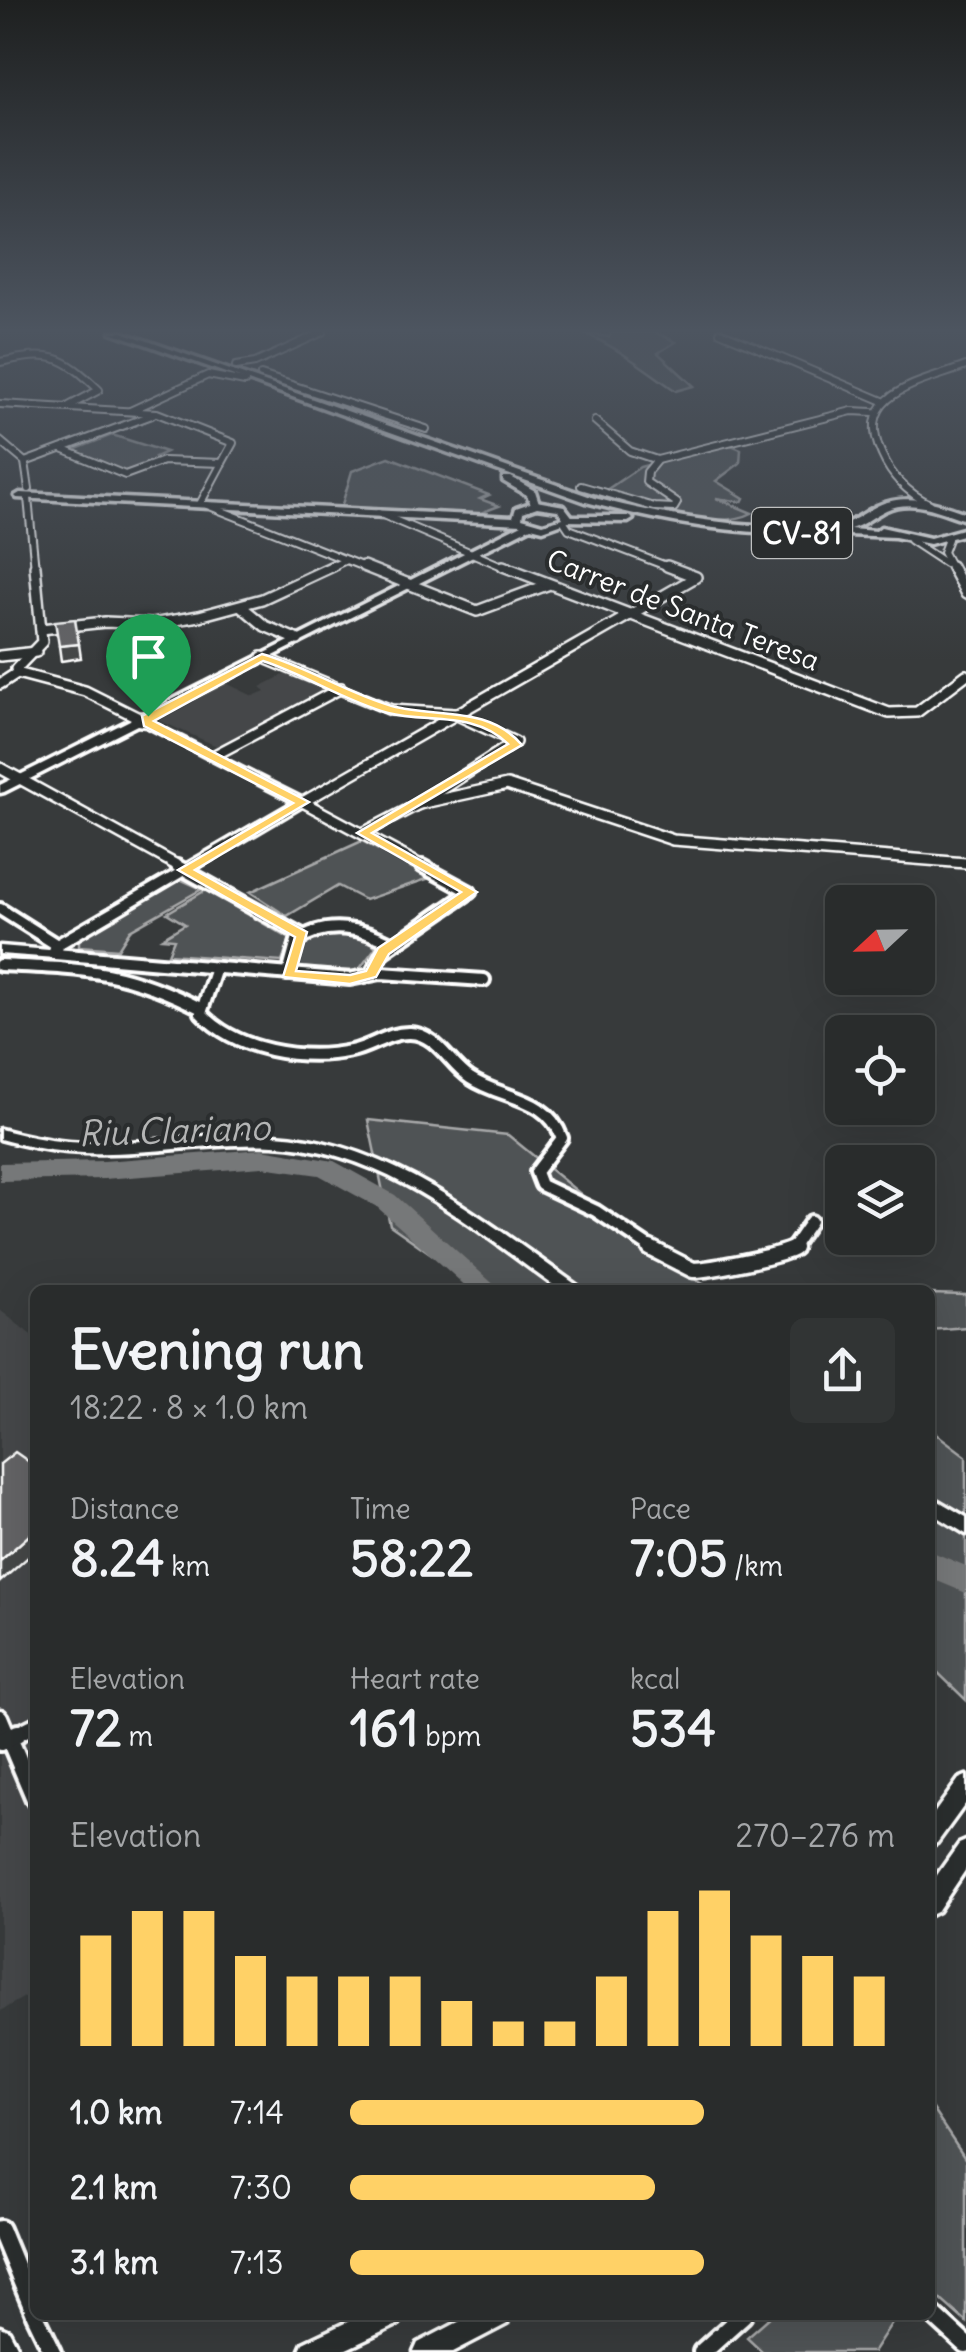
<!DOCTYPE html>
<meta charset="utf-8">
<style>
:root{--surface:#292c2c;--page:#313434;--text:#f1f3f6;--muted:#a5a7a9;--line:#454848;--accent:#ffd166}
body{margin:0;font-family:Delius,sans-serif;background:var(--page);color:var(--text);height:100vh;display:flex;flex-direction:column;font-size:38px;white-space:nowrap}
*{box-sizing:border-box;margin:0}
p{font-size:32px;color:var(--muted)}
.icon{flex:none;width:55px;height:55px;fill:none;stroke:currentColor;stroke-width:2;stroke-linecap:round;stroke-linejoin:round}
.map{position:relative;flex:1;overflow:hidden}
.sheet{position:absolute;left:30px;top:1285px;width:905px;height:1035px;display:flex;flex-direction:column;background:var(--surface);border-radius:15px;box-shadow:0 10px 40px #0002,0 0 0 2px var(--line)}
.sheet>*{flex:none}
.needle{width:65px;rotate:248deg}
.buttons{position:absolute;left:825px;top:885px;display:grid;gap:20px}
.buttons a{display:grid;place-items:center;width:110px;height:110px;border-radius:15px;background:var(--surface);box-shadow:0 10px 40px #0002,0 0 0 2px var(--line);font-size:50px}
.pin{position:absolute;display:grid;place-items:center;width:85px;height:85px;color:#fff;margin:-102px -42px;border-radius:50% 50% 50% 0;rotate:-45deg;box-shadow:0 0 10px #0007}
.pin .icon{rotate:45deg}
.round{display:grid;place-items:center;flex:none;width:105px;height:105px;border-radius:15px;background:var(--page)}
.summary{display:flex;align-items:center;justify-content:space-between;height:170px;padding:0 40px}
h1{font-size:55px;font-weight:800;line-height:75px}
.stats{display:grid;grid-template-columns:repeat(3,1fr);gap:15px;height:170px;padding:10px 40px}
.stats div{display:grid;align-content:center}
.stats b{font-size:50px;font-weight:800}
.stats small{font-size:28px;font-weight:400}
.stats p{font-size:28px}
.chart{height:280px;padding:20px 40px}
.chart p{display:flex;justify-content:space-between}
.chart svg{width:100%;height:180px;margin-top:10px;stroke:var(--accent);stroke-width:6}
ul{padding:0 40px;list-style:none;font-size:32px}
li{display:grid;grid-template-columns:160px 120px 1fr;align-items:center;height:75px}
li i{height:25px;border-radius:12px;background:var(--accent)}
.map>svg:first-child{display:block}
</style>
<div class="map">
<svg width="966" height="2352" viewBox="0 0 966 2352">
<rect width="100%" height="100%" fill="#373a3b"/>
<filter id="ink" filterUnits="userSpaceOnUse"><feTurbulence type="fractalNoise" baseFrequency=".01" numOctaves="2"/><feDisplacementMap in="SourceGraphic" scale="20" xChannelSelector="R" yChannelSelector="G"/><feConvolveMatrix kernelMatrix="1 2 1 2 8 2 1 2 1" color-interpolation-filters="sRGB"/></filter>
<g filter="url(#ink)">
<!-- built -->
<g fill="#444748">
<polygon points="291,671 329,689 219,747 160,721 159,717 226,683 253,696 265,691 260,687"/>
<polygon points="0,1310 35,1338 35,1991 0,2011"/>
</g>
<!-- green -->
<g fill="#505354" stroke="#a8a9aa" stroke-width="2.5">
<path d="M582 332 609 337 612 332H655L676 342 658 353 694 386 676 391C645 369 617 347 582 332Z"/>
<polygon points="112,435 166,452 155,457 158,461 122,472 71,451"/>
<path d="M729 444 741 449 740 463 716 481 744 498 742 502 716 498 752 513C718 532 634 506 596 497L640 467Z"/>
<polygon points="389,457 489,495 480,499 499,506 478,514 341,508 352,471"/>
<polygon points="362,841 430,878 365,900 338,886 287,916 250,892"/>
<polygon points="180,879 202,889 130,930 118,949 79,946 79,937"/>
<polygon points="206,890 290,939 282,962 168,954 174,939 162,938 185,924 167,913"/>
<polygon points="328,935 367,938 376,947 358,971 297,969 307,940"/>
<polygon points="368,1120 508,1135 664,1262 714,1290 483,1290 390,1225"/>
<polygon points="930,1294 966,1295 966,1327 930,1330"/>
<polygon points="930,1429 966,1456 966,1700 930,1665"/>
<polygon points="930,2106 966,2160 966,2322 930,2290"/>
<polygon points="772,2315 892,2315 895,2318 873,2352 763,2352 747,2337"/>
</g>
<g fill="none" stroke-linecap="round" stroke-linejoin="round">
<!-- river -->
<g fill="#767879" fill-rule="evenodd">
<polygon points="262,1149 334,1161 395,1195 500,1290 470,1290 377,1207 319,1175 262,1167 104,1179 0,1181 0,1163 104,1161"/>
<polygon points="930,1551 966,1566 966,1593 930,1578"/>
</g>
<defs>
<g id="street-far4">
<polyline points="720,332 883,401"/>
<path d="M0 362C50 351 62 354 99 390L69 406"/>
<polyline points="236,366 255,363 323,332"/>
<polyline points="261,375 426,429"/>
<polyline points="0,404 157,413 233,443 222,463 163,461 125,475 62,449"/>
<polyline points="130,411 208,375 245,382"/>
<polyline points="595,421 630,451 657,460"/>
<polyline points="0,441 25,462 29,489"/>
<polyline points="25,462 152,415"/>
<polyline points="581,486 654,507 674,508 677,503 646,482 647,472 657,460 852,411 873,412"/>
<polyline points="28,498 35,569"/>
<polyline points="200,504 222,463"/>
<path d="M930 504C908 493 892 478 882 455 852 392 922 383 966 366"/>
<polyline points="207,505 369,569"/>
<polyline points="378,513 509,569"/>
<polyline points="565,523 569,529 674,569"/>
<polyline points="948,539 943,552 952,569"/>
<polyline points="910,540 945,563"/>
<polyline points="327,569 346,560"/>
</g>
<g id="street-far3">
<polyline points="363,566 477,611 547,585"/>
<polyline points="503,566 889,713 917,712 966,675"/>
<polyline points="951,566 966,594"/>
<polyline points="241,606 265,626 298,640"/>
<polyline points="41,629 105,622 152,624 199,616 262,599 333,566"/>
<polyline points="0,656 36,652"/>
<polyline points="262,657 391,710 455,714 515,742 419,804 363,833"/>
<polyline points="16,669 42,642 35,566"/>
<polyline points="17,673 85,691 137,717"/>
<polyline points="0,684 17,673"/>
<polyline points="213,756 341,688"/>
<polyline points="0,768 182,868"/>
<polyline points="303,802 696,577 667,566"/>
<polyline points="303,802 426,868"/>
<polyline points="419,804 507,785 673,840 966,863"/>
</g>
<g id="street-far2">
<polyline points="177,866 302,935"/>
<polyline points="0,909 57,945"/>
<polyline points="55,954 350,979 381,973 484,980"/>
<path d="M0 965C86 969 123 969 202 1009"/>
<path d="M216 968 201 1013C236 1051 302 1061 351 1051 371 1047 389 1032 410 1033 437 1034 449 1064 470 1078 503 1100 546 1095 562 1138L536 1172 541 1185 596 1211 654 1250"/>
<path d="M288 974 297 941C326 920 363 928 393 944"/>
<polyline points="371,974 383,952 470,892 422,866"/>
<polyline points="791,1250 811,1221"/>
</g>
<g id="street-far1">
<path d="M650 1248 693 1270C709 1270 784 1255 794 1248"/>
<polyline points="0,1717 8,1736"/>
<polyline points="13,1736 35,1725"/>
</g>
<g id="street">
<polyline points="7,1733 35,1799"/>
<polyline points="0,1742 18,1733"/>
<polyline points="0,2229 35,2314"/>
<polyline points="930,2312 966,2345"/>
<polyline points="35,2315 53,2352"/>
<polyline points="702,2352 743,2315"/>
</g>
<g id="secondary">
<path d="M20 493 513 517 516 508 536 501 564 506 574 519 543 530 531 527 146 720 309 802 63 947 60 957 55 958 0 954V946L49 950 52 942 294 802 146 726 137 725 4 792 0 793V785L130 720 133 715 146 713 522 524 17 498 15 496ZM537 507 558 510 563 518 543 524 522 518 523 512Z"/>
<path d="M0 1129C22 1135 44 1140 68 1142 136 1147 205 1131 274 1135 392 1142 485 1221 578 1286L580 1290H560C473 1228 385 1150 273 1145 204 1142 136 1158 67 1152 44 1150 22 1145 0 1139Z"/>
<polygon points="930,1496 966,1517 966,1534 930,1512"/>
<polygon points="966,1776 966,1803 937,1843 930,1846 930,1819 959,1779"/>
<polygon points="966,1841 966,1869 938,1911 930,1915 930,1885 959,1844"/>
<polygon points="362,2315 402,2315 399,2324 340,2352 299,2352 303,2343"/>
<polygon points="472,2315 510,2315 507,2324 453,2352 414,2352 418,2343"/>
<polygon points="0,2327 9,2331 20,2352 0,2352"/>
</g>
<g id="primary">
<path d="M111 332H122L594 498C672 518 755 531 836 525 853 523 863 513 877 506 907 492 937 503 966 513V520C940 512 913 498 886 510 873 516 864 525 850 529L876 531 881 527 930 538 966 528V534L930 544 895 537 847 535 843 534V530C757 540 669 524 586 502Z"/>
<polygon points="503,477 511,477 535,491 540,506 532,506 527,495 503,481"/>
<polygon points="569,516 628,516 633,519 628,522 565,521 565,517"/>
</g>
</defs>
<!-- street-far4 casing -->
<use href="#street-far4" stroke="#fff" stroke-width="10"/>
<!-- street-far3 casing -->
<use href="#street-far3" stroke="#fff" stroke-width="14"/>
<!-- street-far2 casing -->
<use href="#street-far2" stroke="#fff" stroke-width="18"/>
<!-- street-far1 casing -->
<use href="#street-far1" stroke="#fff" stroke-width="21"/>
<!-- street casing -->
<use href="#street" stroke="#fff" stroke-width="24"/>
<!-- secondary casing -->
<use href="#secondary" stroke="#fff" stroke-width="7"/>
<!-- primary casing -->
<use href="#primary" stroke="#fff" stroke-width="7"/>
<!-- street-far4 -->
<use href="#street-far4" stroke="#2a2d2e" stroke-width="6"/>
<!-- street-far3 -->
<use href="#street-far3" stroke="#2a2d2e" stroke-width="9"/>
<!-- street-far2 -->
<use href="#street-far2" stroke="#2a2d2e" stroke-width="10"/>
<!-- street-far1 -->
<use href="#street-far1" stroke="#2a2d2e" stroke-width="14"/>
<!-- street -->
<use href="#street" stroke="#2a2d2e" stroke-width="16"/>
<!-- secondary -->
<use href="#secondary" fill="#2a2d2e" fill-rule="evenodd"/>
<!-- primary -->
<use href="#primary" fill="#2a2d2e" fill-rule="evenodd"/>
</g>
<!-- shaded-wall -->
<g fill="#454647" stroke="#fff" stroke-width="2.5">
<polygon points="79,644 81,658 61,661 59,646"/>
<polygon points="35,1530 35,1551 0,1582 0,1561"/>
</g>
<!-- building -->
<g fill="#636465" stroke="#fff" stroke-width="2.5">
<polygon points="75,619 79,644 59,646 55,621"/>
<polygon points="15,1452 35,1466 35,1530 0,1561 0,1464"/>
</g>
</g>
<!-- sky -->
<linearGradient id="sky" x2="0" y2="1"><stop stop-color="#1e2020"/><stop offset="0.5" stop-color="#4d5560"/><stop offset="1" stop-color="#4d5560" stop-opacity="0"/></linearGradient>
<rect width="966" height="661" fill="url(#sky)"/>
<!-- route -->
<path fill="#ffd166" stroke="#fff" stroke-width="2.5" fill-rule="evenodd" d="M262 654C308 667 347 693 392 706 435 718 488 705 522 745L372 833 477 892 389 954 376 977 350 984 283 977 295 937 178 870 293 803 144 726 142 716ZM263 661C306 675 345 701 388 713 427 723 475 711 508 744L357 833 461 892 378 948 366 971 350 975 296 971 307 932 195 870 309 802 154 721Z"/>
<g text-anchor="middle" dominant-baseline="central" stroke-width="8" stroke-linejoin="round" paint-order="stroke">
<!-- far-street labels -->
<g font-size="28" fill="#fff" stroke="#2a2d2e">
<text transform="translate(683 610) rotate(21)">Carrer de Santa Teresa</text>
</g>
<!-- shield labels -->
<rect fill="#2a2d2e" stroke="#bfc0c0" stroke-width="2.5" x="752" y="508" width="100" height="50" rx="8"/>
<g font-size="30" font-weight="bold" fill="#fff">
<text x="802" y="533">CV-81</text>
</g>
<!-- water labels -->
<g font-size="35" font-style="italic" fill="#b4b5b5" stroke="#2a2d2e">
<text transform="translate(174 1130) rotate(-2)">Riu Clariano</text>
</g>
</g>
</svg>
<div class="buttons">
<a><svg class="needle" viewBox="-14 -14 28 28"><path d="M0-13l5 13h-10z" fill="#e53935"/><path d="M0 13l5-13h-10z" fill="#a5a7a9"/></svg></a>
<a><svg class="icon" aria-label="locate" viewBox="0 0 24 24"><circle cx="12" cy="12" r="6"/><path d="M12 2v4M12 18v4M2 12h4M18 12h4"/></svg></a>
<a><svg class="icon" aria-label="layers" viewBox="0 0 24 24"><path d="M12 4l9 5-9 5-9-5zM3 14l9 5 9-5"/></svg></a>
</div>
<div class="pin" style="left:148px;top:716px;background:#1e9e55"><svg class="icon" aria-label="arrive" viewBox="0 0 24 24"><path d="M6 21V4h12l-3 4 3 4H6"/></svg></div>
<section class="sheet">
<div class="summary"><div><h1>Evening run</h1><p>18:22 · 8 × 1.0 km</p></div><a class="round"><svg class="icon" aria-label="share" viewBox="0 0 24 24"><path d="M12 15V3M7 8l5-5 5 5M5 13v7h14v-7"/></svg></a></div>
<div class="stats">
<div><p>Distance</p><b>8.24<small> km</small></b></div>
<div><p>Time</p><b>58:22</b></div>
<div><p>Pace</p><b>7:05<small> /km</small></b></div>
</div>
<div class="stats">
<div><p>Elevation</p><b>72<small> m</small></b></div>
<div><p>Heart rate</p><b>161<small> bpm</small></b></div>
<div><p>kcal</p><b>534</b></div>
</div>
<div class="chart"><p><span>Elevation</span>270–276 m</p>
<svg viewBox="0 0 160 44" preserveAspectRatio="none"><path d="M5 44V17M15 44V11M25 44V11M35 44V22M45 44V27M55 44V27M65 44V27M75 44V33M85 44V38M95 44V38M105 44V27M115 44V11M125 44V6M135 44V17M145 44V22M155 44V27"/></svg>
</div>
<ul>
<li><b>1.0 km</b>7:14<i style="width:65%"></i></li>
<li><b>2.1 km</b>7:30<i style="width:56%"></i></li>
<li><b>3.1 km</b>7:13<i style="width:65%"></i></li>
</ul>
</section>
</div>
